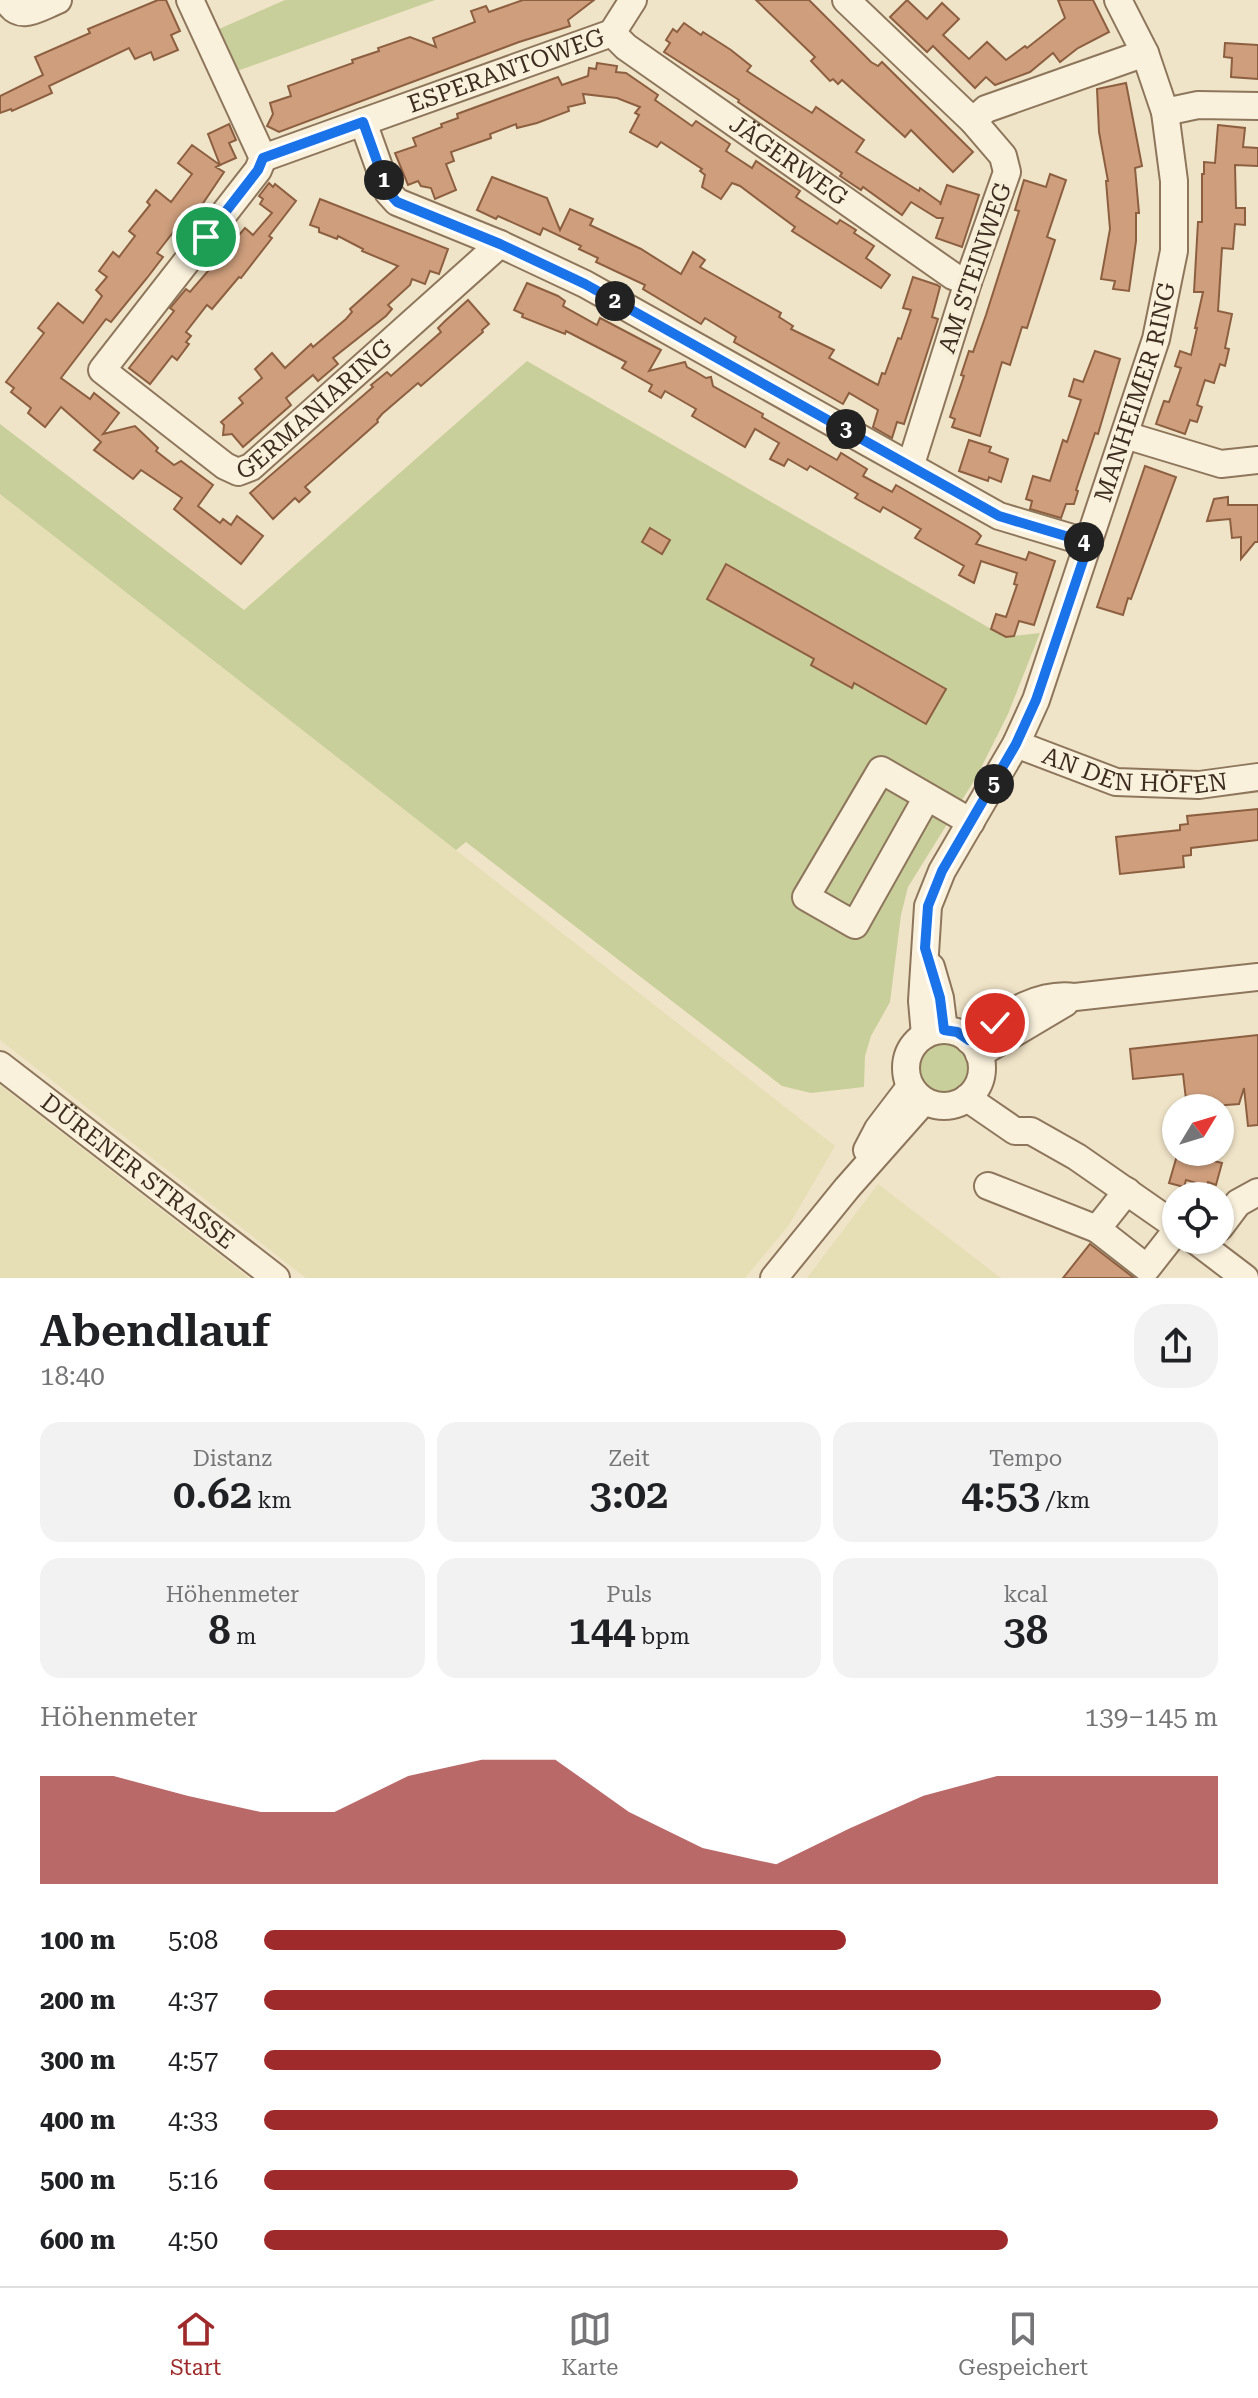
<!DOCTYPE html>
<html lang="de">
<meta charset="utf-8">
<style>
:root{--surface:#fff;--page:#f2f2f2;--text:#202124;--muted:#757577;--line:#e0e0e0;--accent:#9e2a2b}
body{margin:0;font-family:"Roboto Serif",serif;background:var(--page);color:var(--text);height:100vh;display:flex;flex-direction:column;font-size:30px;white-space:nowrap}
*{box-sizing:border-box;margin:0}
p{font-size:26px;color:var(--muted)}
.icon{flex:none;width:44px;height:44px;fill:none;stroke:currentColor;stroke-width:2;stroke-linecap:round;stroke-linejoin:round}
.map{position:relative;height:1278px;overflow:hidden}
.drawer{display:flex;flex-direction:column;background:var(--surface);flex:1}
.drawer>*{flex:none}
.needle{width:52px;rotate:52deg}
.buttons{position:absolute;left:1162px;top:1094px;display:grid;gap:16px}
.buttons a{display:grid;place-items:center;width:72px;height:72px;border-radius:50%;background:var(--surface);box-shadow:0 2px 6px #0004;font-size:40px}
.pin{position:absolute;display:grid;place-items:center;width:68px;height:68px;color:#fff;margin:-34px;border:4px solid #fff;border-radius:50%;box-shadow:0 2px 8px #0007}
.km{position:absolute;width:40px;height:40px;margin:-20px;border-radius:50%;background:#222;color:#fff;font-size:22px;line-height:40px;text-align:center}
.round{display:grid;place-items:center;flex:none;width:84px;height:84px;border-radius:32px;background:var(--page)}
.summary{display:flex;align-items:center;justify-content:space-between;height:136px;padding:0 40px}
h1{font-size:44px;font-weight:600;line-height:60px}
.metrics{display:grid;grid-template-columns:repeat(3,1fr);gap:12px;height:136px;padding:8px 40px}
.metrics div{display:grid;align-content:center;border-radius:20px;background:var(--page);text-align:center}
.metrics b{font-size:40px;font-weight:600}
.metrics small{font-size:22px;font-weight:400}
.metrics p{font-size:22px}
.chart{height:224px;padding:16px 40px}
.chart p{display:flex;justify-content:space-between}
.chart svg{width:100%;height:144px;margin-top:8px;fill:var(--accent);opacity:.7}
ul{padding:0 40px;list-style:none;font-size:26px}
li{display:grid;grid-template-columns:128px 96px 1fr;align-items:center;height:60px}
li i{height:20px;border-radius:10px;background:var(--accent)}
.dock{display:flex;justify-content:space-around;align-items:center;height:112px;border-top:2px solid var(--line);background:var(--surface);font-size:22px;color:var(--muted)}
.dock a{display:grid;justify-items:center;gap:4px}
.dock .active{color:var(--accent)}
.map>svg:first-child{display:block}
</style>
<div class="map">
<svg width="1258" height="1278" viewBox="0 0 1258 1278">
<rect width="100%" height="100%" fill="#f0e4c8"/>
<!-- farmland -->
<g fill="#e6deb5">
<polygon points="0,494 835,1146 789,1225 745,1278 306,1278 0,1040"/>
<polygon points="0,1085 249,1278 0,1278"/>
<polygon points="878,1184 1001,1278 807,1278"/>
</g>
<!-- green -->
<g fill="#c9cf9b">
<polygon points="285,0 435,0 237,71 219,29"/>
<polygon points="527,361 1005,637 1040,633 1008,714 977,776 908,887 901,915 890,1002 871,1036 865,1056 864,1087 811,1093 782,1086 466,842 456,850 0,494 0,424 244,610"/>
<circle cx="943" cy="1067" r="26"/>
</g>
<!-- building -->
<g fill="#cf9f7d" stroke="#8d5f41" stroke-width="2">
<polygon points="158,0 166,0 180,31 171,35 178,50 154,60 151,52 135,59 129,48 49,86 52,93 12,111 11,109 0,113 0,96 43,75 35,57 90,33 88,29"/>
<polygon points="523,0 594,0 568,20 570,26 519,42 279,132 267,126 273,114 270,103 291,96 288,86 353,63 352,60 379,51 378,48 410,37 436,47 433,38 475,22 471,11 486,6 489,12"/>
<polygon points="756,0 809,0 871,62 878,66 882,62 973,152 953,172 911,130 905,137 842,80 838,84 833,79 830,81 811,61 815,57"/>
<polygon points="907,0 927,19 942,3 959,19 943,35 969,59 987,42 1006,60 1025,46 1027,48 1065,18 1058,0 1093,0 1109,32 1078,48 1060,62 1053,53 1030,72 995,85 986,77 975,88 933,46 927,52 890,17"/>
<polygon points="684,23 701,35 703,32 731,50 751,66 747,71 776,90 812,113 816,107 864,140 856,152 919,191 920,188 941,203 940,205 947,185 979,195 962,247 936,238 943,218 937,218 911,202 902,215 863,187 861,190 840,176 842,173 738,102 739,100 664,52 670,43 666,40 673,29 677,32"/>
<polygon points="1225,43 1258,45 1258,79 1231,77 1232,58 1224,57"/>
<polygon points="597,63 617,66 616,72 626,73 658,95 655,100 692,126 696,121 730,144 726,151 752,168 756,161 800,191 796,197 837,224 840,220 856,230 854,233 874,246 866,258 890,275 881,288 792,231 795,227 740,186 732,183 721,199 702,187 705,175 700,171 702,169 661,142 657,147 630,132 639,115 635,113 640,107 617,98 583,94 585,103 568,107 569,111 537,123 517,128 516,124 490,134 491,138 451,152 454,161 446,164 456,190 435,199 431,188 421,186 418,181 408,185 395,153 416,146 413,138 442,127 441,124 458,118 457,114 558,77 562,85 588,76 589,68 596,69"/>
<polygon points="1126,83 1142,166 1135,168 1139,213 1136,213 1136,241 1129,291 1113,289 1115,281 1101,279 1110,229 1106,181 1108,181 1099,132 1097,89"/>
<polygon points="229,124 236,140 229,143 236,158 220,165 208,134"/>
<polygon points="1218,125 1245,128 1243,147 1258,148 1258,166 1235,165 1236,208 1245,208 1245,225 1235,224 1233,249 1222,248 1218,311 1232,314 1225,348 1229,349 1225,366 1220,364 1214,383 1205,380 1197,405 1202,407 1197,422 1190,420 1185,434 1156,424 1164,401 1169,402 1181,368 1175,366 1180,351 1191,355 1197,328 1195,328 1203,292 1194,292 1198,222 1202,222 1202,174 1204,174 1204,162 1215,163"/>
<polygon points="192,145 220,165 216,167 224,172 191,221 185,217 157,253 163,257 147,278 111,322 106,319 61,378 90,399 94,393 119,413 103,434 135,426 158,448 156,451 174,465 181,461 213,485 198,506 220,523 223,519 231,525 237,516 263,536 241,564 174,509 182,498 141,470 133,479 118,468 94,450 101,442 61,407 45,427 28,413 31,408 11,392 14,388 6,382 44,333 38,328 58,303 83,323 102,296 96,290 107,277 99,271 113,252 119,257 135,236 129,231 150,205 147,202 156,190 171,202 192,174 178,163"/>
<polygon points="1050,174 1066,180 1047,237 1055,240 1027,328 1022,327 1010,365 1002,362 980,436 952,427 955,419 950,417 964,376 961,375 969,351 973,352 986,315 1019,211 1015,210 1024,180 1046,187"/>
<polygon points="492,177 547,198 560,230 570,209 593,219 590,225 641,249 681,274 693,252 705,260 700,267 781,313 779,317 793,326 791,329 834,350 829,358 878,385 882,373 885,374 898,338 901,339 911,310 903,308 913,277 937,285 940,287 932,317 938,319 904,424 897,422 892,438 873,427 878,410 849,393 843,404 734,342 736,337 705,318 701,324 643,289 645,285 596,262 598,258 579,249 581,246 543,228 540,235 498,216 496,219 477,210"/>
<polygon points="269,183 273,187 275,184 296,201 269,236 272,238 241,278 239,277 212,309 207,305 186,332 191,336 186,342 189,344 177,360 172,356 150,384 129,368 174,311 170,308 186,289 190,292 245,228 253,235 272,213 260,204 263,199 259,196"/>
<polygon points="320,199 448,249 439,274 430,271 425,284 412,279 410,285 388,305 392,309 386,316 333,358 338,364 318,381 313,375 286,398 291,405 243,447 232,434 223,435 224,425 221,422 243,403 239,398 262,378 255,369 272,353 285,368 311,344 313,347 346,319 352,312 350,309 398,266 362,251 363,249 338,236 337,239 319,232 319,228 310,225"/>
<polygon points="527,283 558,296 565,301 563,306 597,325 600,318 661,350 649,371 685,362 687,367 696,372 706,378 711,377 713,386 763,414 762,417 837,460 841,453 867,469 863,476 892,492 896,485 977,532 981,536 976,544 1026,560 1029,552 1055,561 1034,625 1019,621 1014,636 1006,637 991,629 996,614 1006,617 1017,585 1014,584 1017,573 981,561 974,583 959,575 964,566 915,538 921,529 883,507 880,512 855,498 858,494 810,466 807,470 788,459 784,466 770,459 779,443 755,429 745,447 692,416 696,409 665,391 661,398 649,391 652,385 622,368 626,362 566,331 565,334 522,317 523,314 514,310"/>
<polygon points="468,300 489,324 482,330 483,332 421,386 418,383 382,414 377,420 378,422 305,487 310,492 299,502 295,498 273,519 250,493 373,387 371,385 387,372 391,376 441,332 438,328 444,322"/>
<polygon points="1095,351 1120,359 1098,434 1095,433 1076,490 1078,491 1074,504 1066,504 1061,518 1030,509 1032,501 1026,499 1033,476 1050,481 1063,440 1067,442 1081,400 1069,396 1074,379 1083,382"/>
<polygon points="969,440 991,447 989,452 1008,459 1001,482 989,477 988,481 959,471"/>
<polygon points="1145,466 1176,477 1131,599 1128,598 1123,615 1097,607"/>
<polygon points="1228,497 1228,505 1258,505 1258,542 1255,542 1241,559 1241,537 1232,538 1230,519 1207,521 1214,499"/>
<polygon points="650,528 670,540 662,554 642,542"/>
<polygon points="726,564 946,689 926,724 854,683 852,688 811,665 814,659 707,599"/>
<polygon points="1258,809 1258,840 1191,848 1191,855 1183,856 1184,867 1120,874 1116,837 1180,830 1180,825 1188,824 1187,816"/>
<polygon points="1258,1035 1258,1125 1248,1126 1244,1088 1239,1104 1187,1108 1183,1074 1133,1079 1130,1049"/>
<polygon points="1178,1152 1222,1163 1216,1185 1208,1182 1207,1186 1186,1180 1184,1187 1169,1183"/>
<polygon points="1090,1244 1134,1278 1063,1278"/>
</g>
<g fill="none" stroke-linecap="round" stroke-linejoin="round">
<defs>
<g id="minor">
<path d="M7 0C19 23 38 8 58 0"/>
<polyline points="190,0 263,158 363,122 388,192 397,202 500,244 585,284 999,516 1089,543"/>
<polyline points="846,0 973,121 1003,156 1007,172 968,282 911,464"/>
<path id="s1" d="M612 33 626 47 953 276 968 282"/>
<polyline points="1165,112 1198,105 1258,106"/>
<polyline points="973,121 986,109 1145,53"/>
<path id="s2" d="M363 122 612 33 633 0"/>
<path id="s3" d="M263 158 258 170 102 370 225 466 238 472 251 467 500 244"/>
<polyline points="1125,435 1221,464 1258,460"/>
<path id="s4" d="M1016 744 1116 782 1199 785 1258 777"/>
<polyline points="927,797 855,925 806,897 881,770 971,822"/>
<polyline points="931,967 940,998 944,1030"/>
<circle cx="944" cy="1068" r="38"/>
<path id="s5" d="M925 1035 922 1001 928 906 942 871 1016 744 1036 700 1156 339 1174 251V181L1165 112 1145 53 1118 0"/>
<path d="M969 1040C1001 1019 1035 991 1075 997L1258 977"/>
<polyline points="979,1054 1065,1003"/>
<path id="s6" d="M0 1065 276 1278"/>
<polyline points="967,1098 1015,1131 1031,1131 1077,1157 1176,1226"/>
<polyline points="867,1150 878,1129 910,1087"/>
<polyline points="988,1186 1097,1229"/>
<polyline points="1127,1191 1097,1229 1147,1268 1176,1231"/>
<polyline points="1220,1227 1238,1203 1258,1192"/>
<polyline points="1195,1240 1245,1278"/>
<polyline points="774,1278 847,1188 924,1101"/>
</g>
</defs>
<!-- minor casing -->
<use href="#minor" stroke="#8d765c" stroke-width="30"/>
<!-- minor -->
<use href="#minor" stroke="#faf1dc" stroke-width="26"/>
</g>
<g fill="none" stroke-linecap="round" stroke-linejoin="round">
<defs>
<polyline id="route" points="206,237 258,170 263,158 363,122 388,192 397,202 500,244 585,284 999,516 1089,543 1036,700 1016,744 942,871 928,906 925,948 940,998 944,1030 957,1032 969,1040 995,1023"/>
</defs>
<!-- route casing -->
<use href="#route" stroke="#fff" stroke-width="16"/>
<!-- route -->
<use href="#route" stroke="#1a73e8" stroke-width="10"/>
</g>
<g text-anchor="middle" dominant-baseline="central" stroke-width="7" stroke-linejoin="round" paint-order="stroke">
<!-- street labels -->
<g font-size="24" fill="#3d2e20" stroke="#f7eed8">
<text stroke="none"><textPath href="#s2" startOffset="152">ESPERANTOWEG</textPath></text>
<text stroke="none"><textPath href="#s1" startOffset="218">JÄGERWEG</textPath></text>
<text transform="translate(975 268) rotate(-71)">AM STEINWEG</text>
<text stroke="none"><textPath href="#s5" startOffset="686">MANHEIMER RING</textPath></text>
<text stroke="none"><textPath href="#s3" startOffset="536">GERMANIARING</textPath></text>
<text stroke="none"><textPath href="#s4" startOffset="124">AN DEN HÖFEN</textPath></text>
<text stroke="none"><textPath href="#s6" startOffset="174">DÜRENER STRASSE</textPath></text>
</g>
</g>
</svg>
<div class="buttons">
<a><svg class="needle" viewBox="-14 -14 28 28"><path d="M0-13l5 13h-10z" fill="#e53935"/><path d="M0 13l5-13h-10z" fill="#757577"/></svg></a>
<a><svg class="icon" aria-label="locate" viewBox="0 0 24 24"><circle cx="12" cy="12" r="6"/><path d="M12 2v4M12 18v4M2 12h4M18 12h4"/></svg></a>
</div>
<div class="pin" style="left:206px;top:237px;background:#1e9e55"><svg class="icon" aria-label="arrive" viewBox="0 0 24 24"><path d="M6 21V4h12l-3 4 3 4H6"/></svg></div>
<div class="pin" style="left:995px;top:1023px;background:#d93025"><svg class="icon" aria-label="check" viewBox="0 0 24 24"><path d="M5 12l5 5 9-10"/></svg></div>
<b class="km" style="left:384px;top:180px">1</b>
<b class="km" style="left:615px;top:301px">2</b>
<b class="km" style="left:846px;top:429px">3</b>
<b class="km" style="left:1084px;top:542px">4</b>
<b class="km" style="left:994px;top:784px">5</b>
</div>
<section class="drawer">
<div class="summary"><div><h1>Abendlauf</h1><p>18:40</p></div><a class="round"><svg class="icon" aria-label="share" viewBox="0 0 24 24"><path d="M12 15V3M7 8l5-5 5 5M5 13v7h14v-7"/></svg></a></div>
<div class="metrics">
<div><p>Distanz</p><b>0.62<small> km</small></b></div>
<div><p>Zeit</p><b>3:02</b></div>
<div><p>Tempo</p><b>4:53<small> /km</small></b></div>
</div>
<div class="metrics">
<div><p>Höhenmeter</p><b>8<small> m</small></b></div>
<div><p>Puls</p><b>144<small> bpm</small></b></div>
<div><p>kcal</p><b>38</b></div>
</div>
<div class="chart"><p><span>Höhenmeter</span>139–145 m</p>
<svg viewBox="0 0 160 44" preserveAspectRatio="none"><path d="M0 44V11L10 11L20 17L30 22L40 22L50 11L60 6L70 6L80 22L90 33L100 38L110 27L120 17L130 11L140 11L150 11L160 11V44z"/></svg>
</div>
<ul>
<li><b>100 m</b>5:08<i style="width:61%"></i></li>
<li><b>200 m</b>4:37<i style="width:94%"></i></li>
<li><b>300 m</b>4:57<i style="width:71%"></i></li>
<li><b>400 m</b>4:33<i style="width:100%"></i></li>
<li><b>500 m</b>5:16<i style="width:56%"></i></li>
<li><b>600 m</b>4:50<i style="width:78%"></i></li>
</ul>
</section>
<nav class="dock">
<a class="active"><svg class="icon" aria-label="home" viewBox="0 0 24 24"><path d="M3 11l9-7 9 7M6 9v11h12V9"/></svg>Start</a>
<a><svg class="icon" aria-label="map" viewBox="0 0 24 24"><path d="M3 6l6-2 6 2 6-2v14l-6 2-6-2-6 2zM9 4v14M15 6v14"/></svg>Karte</a>
<a><svg class="icon" aria-label="saved" viewBox="0 0 24 24"><path d="M7 4h10v16l-5-4-5 4z"/></svg>Gespeichert</a>
</nav>
